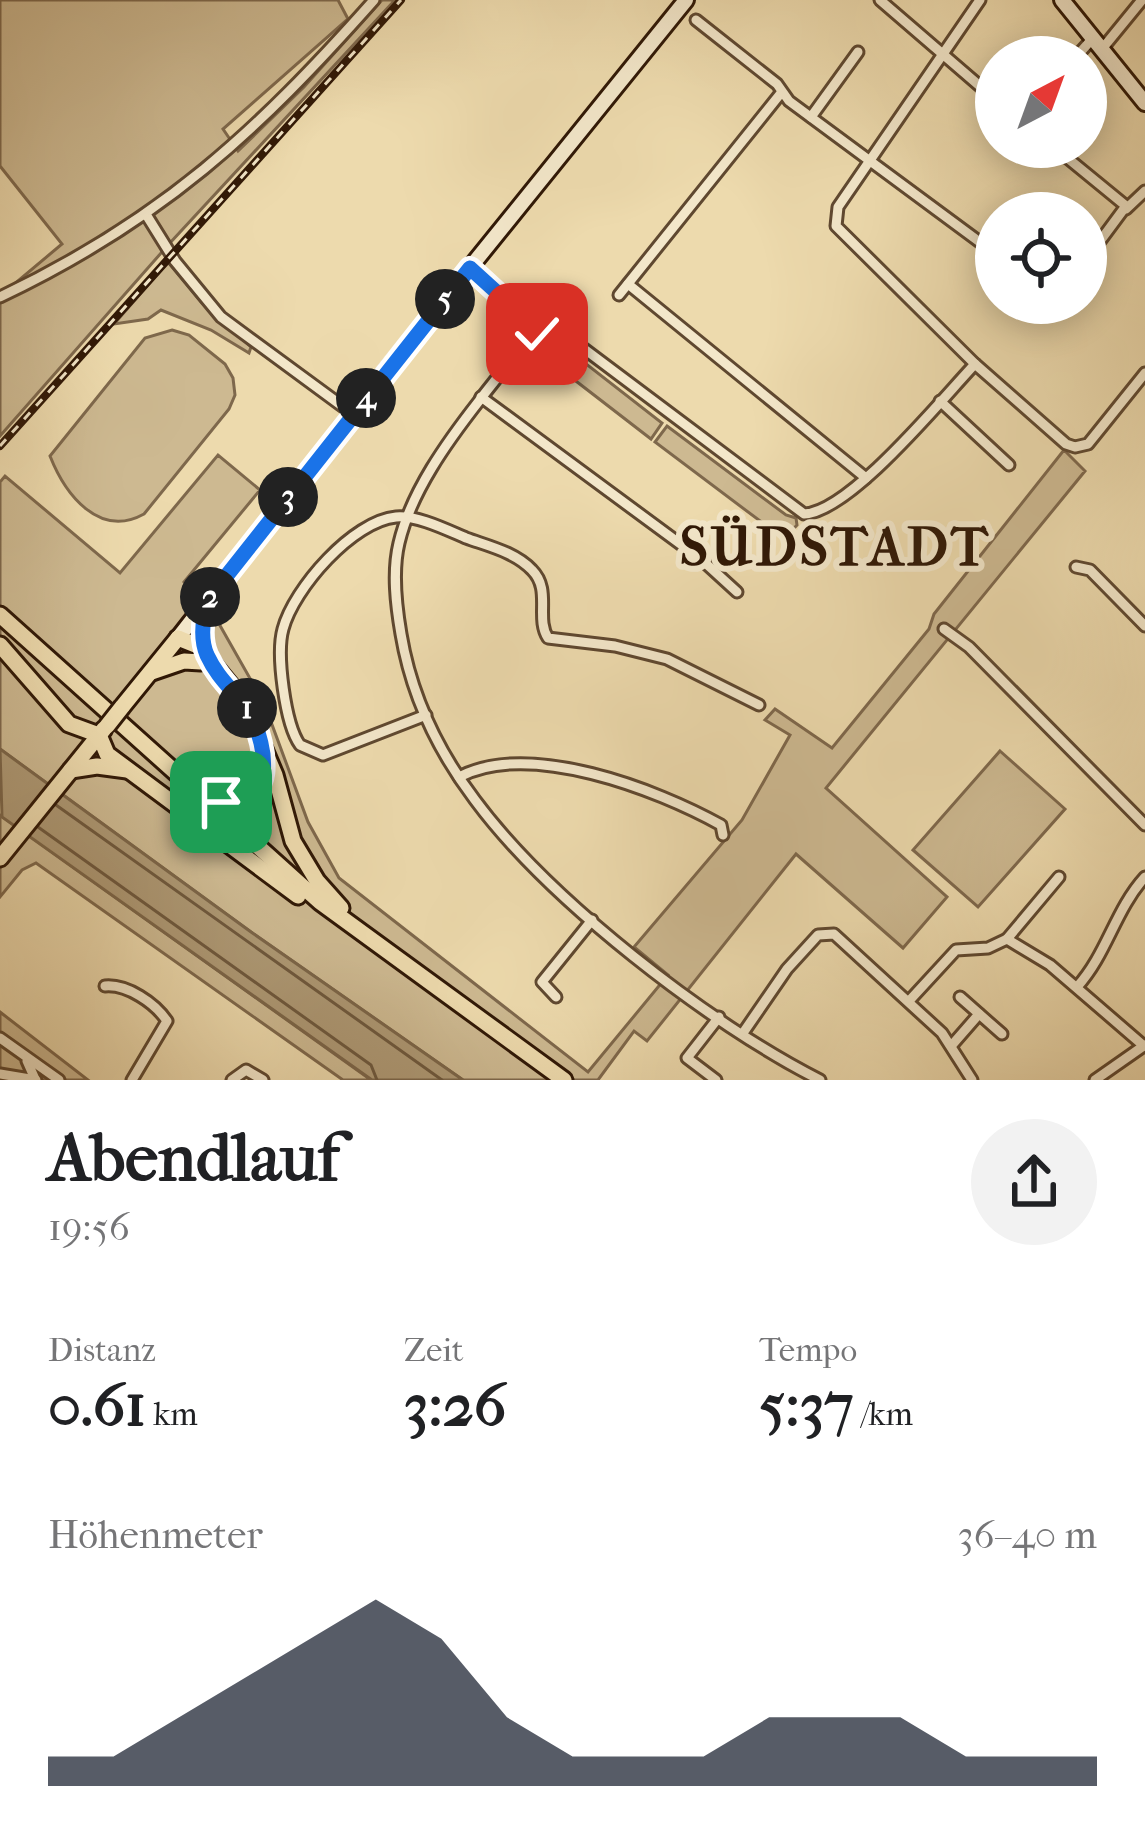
<!DOCTYPE html>
<html lang="de">
<meta charset="utf-8">
<style>
:root{--surface:#fff;--page:#f2f2f2;--text:#202124;--muted:#757577;--accent:#111827}
body{margin:0;font-family:"IM FELL French Canon",serif;background:var(--page);color:var(--text);height:100vh;display:flex;flex-direction:column;font-size:45px;white-space:nowrap}
*{box-sizing:border-box;margin:0}
p{font-size:39px;color:var(--muted)}
.icon{flex:none;width:66px;height:66px;fill:none;stroke:currentColor;stroke-width:2;stroke-linecap:round;stroke-linejoin:round}
.map{position:relative;height:1080px;overflow:hidden}
.side{display:flex;flex-direction:column;background:var(--surface);flex:1}
.side>*{flex:none}
.needle{width:78px;rotate:41deg}
.tools{position:absolute;left:975px;top:36px;display:grid;gap:24px}
.tools a{display:grid;place-items:center;width:132px;height:132px;border-radius:50%;background:var(--surface);box-shadow:0 6px 30px #0003;font-size:60px}
.pin{position:absolute;display:grid;place-items:center;width:102px;height:102px;color:#fff;margin:-51px;border-radius:24px;box-shadow:0 6px 18px #0006}
.km{position:absolute;width:60px;height:60px;margin:-30px;border-radius:50%;background:#222;color:#fff;font-size:33px;line-height:60px;text-align:center}
.round{display:grid;place-items:center;flex:none;width:126px;height:126px;border-radius:63px;background:var(--page)}
.headline{display:flex;align-items:center;justify-content:space-between;height:204px;padding:0 48px}
h1{font-size:66px;font-weight:800;line-height:90px}
.metrics{display:grid;grid-template-columns:repeat(3,1fr);gap:18px;height:204px;padding:12px 48px}
.metrics div{display:grid;align-content:center}
.metrics b{font-size:60px;font-weight:800}
.metrics small{font-size:33px;font-weight:400}
.metrics p{font-size:33px}
.chart{height:336px;padding:24px 48px}
.chart p{display:flex;justify-content:space-between}
.chart svg{width:100%;height:216px;margin-top:12px;fill:var(--accent);opacity:.7}
.map>svg:first-child{display:block}
</style>
<div class="map">
<svg width="1145" height="1080" viewBox="0 0 1145 1080">
<rect width="100%" height="100%" fill="#eddaad"/>
<filter id="stains"><feTurbulence type="fractalNoise" baseFrequency=".00167" numOctaves="4"/><feColorMatrix values="0 0 0 0 .2 0 0 0 0 .09 0 0 0 0 .02 0 0 0 .5 -.17"/></filter>
<radialGradient id="worn" r=".72"><stop offset=".6" stop-color="#630" stop-opacity="0"/><stop offset="1" stop-color="#630" stop-opacity=".3"/></radialGradient>
<!-- green -->
<g fill="#cdb991" stroke="#7e684c" stroke-width="3">
<polygon points="0,0 338,0 348,19 223,129 238,151 304,87 382,0 395,0 169,244 0,436 0,296 62,244 0,166"/>
<polygon points="168,262 202,303 251,347 249,353 211,330 161,310 148,319 114,324"/>
<path d="M172 330 189 335 225 364 233 378 235 395 229 409 144 514C99 539 65 494 50 456L145 338Z"/>
<polygon points="539,342 576,356 662,423 651,439 528,344"/>
<polygon points="667,426 786,515 796,518 797,525 784,539 655,442"/>
<polygon points="1064,450 1085,471 826,788 947,897 903,948 796,854 647,1041 634,1031 598,1080 463,1080 251,932 0,749 0,482 5,476 120,573 218,455 260,490 184,582 214,615 264,703 308,822 339,878 588,1072 668,975 634,947 742,820 790,735 765,720 775,709 832,748 929,629 934,614"/>
<polygon points="1000,751 1065,809 978,907 913,850"/>
<polygon points="0,815 371,1080 343,1080 36,863 22,870 0,897"/>
<polygon points="0,1012 88,1080 0,1080"/>
</g>
<!-- water -->
<polygon fill="#ad9874" stroke="#7b6548" stroke-width="3" points="0,749 251,932 463,1080 372,1080 2,817"/>
<g fill="none" stroke-linecap="round" stroke-linejoin="round">
<!-- shore -->
<g stroke="#6e583d" stroke-width="3">
<polyline points="56,805 442,1080"/>
<polyline points="38,827 371,1065 377,1080"/>
</g>
<defs>
<g id="street">
<polyline points="880,0 996,100"/>
<polyline points="980,0 838,207 836,226 975,364 1066,444 1075,447 1088,444 1145,373"/>
<polyline points="696,20 777,84 789,101 996,254"/>
<polyline points="1102,49 1142,0"/>
<polyline points="1076,57 1093,38"/>
<polyline points="811,117 858,52"/>
<polyline points="1054,147 1126,206 1086,260"/>
<polyline points="1126,209 1145,191"/>
<polyline points="147,216 175,261 221,317 353,414"/>
<path d="M470 268C493 285 517 303 524 333"/>
<polyline points="628,284 866,478"/>
<polyline points="619,295 781,93"/>
<path d="M0 297C162 220 257 132 374 0"/>
<path d="M524 333C516 358 495 379 479 401 447 442 411 492 399 543 392 572 396 605 401 634 411 694 438 751 475 800 549 900 709 1024 820 1080"/>
<path d="M524 333 563 338 583 348 804 514C850 512 941 400 975 364"/>
<polyline points="481,397 702,560 737,592"/>
<polyline points="940,401 1009,465"/>
<polyline points="1076,567 1090,570 1145,626"/>
<polyline points="944,629 969,647 1145,825"/>
<path d="M426 715 323 755 300 745C285 724 276 654 283 629 294 588 353 521 396 517 417 515 447 530 466 538 488 546 515 552 532 570 552 590 535 618 548 638L615 646 667 659 759 705"/>
<path d="M459 777C529 740 656 789 721 825L723 835"/>
<polyline points="1007,939 1059,877"/>
<path d="M105 986C127 984 155 1003 167 1021L132 1080"/>
<path d="M1077 987C1107 954 1115 910 1145 877"/>
<polyline points="556,997 542,982 592,920"/>
<polyline points="960,997 1002,1034"/>
<polyline points="909,1001 956,950 988,948 1007,939 1050,965 1144,1046"/>
<polyline points="743,1033 787,969 818,935 834,934 942,1033 972,1080"/>
<polyline points="0,1038 59,1080"/>
<polyline points="952,1045 979,1014"/>
<polyline points="27,1061 35,1079"/>
<polyline points="0,1074 36,1080"/>
<polyline points="232,1080 246,1070 263,1080"/>
<polyline points="716,1080 687,1058 719,1017"/>
<polyline points="1095,1080 1145,1045"/>
</g>
<g id="secondary">
<polyline points="1062,0 1145,103"/>
<polyline points="205,609 202,633 207,655"/>
<polyline points="178,638 389,368 686,0"/>
</g>
<g id="primary">
<polyline points="0,615 320,902 564,1080"/>
<polyline points="178,638 198,646 244,702 275,775 293,841 317,881 341,908"/>
<polyline points="0,645 69,724 99,735"/>
<polyline points="152,672 184,661 201,662"/>
<polyline points="122,707 178,638"/>
<polyline points="99,735 107,754 298,896"/>
<polyline points="71,770 97,766 127,770"/>
<path d="M206 795C238 813 265 793 263 757"/>
<polyline points="0,858 104,729"/>
</g>
</defs>
<!-- street casing -->
<use href="#street" stroke="#5f4830" stroke-width="15"/>
<!-- secondary casing -->
<use href="#secondary" stroke="#301806" stroke-width="20"/>
<!-- primary casing -->
<use href="#primary" stroke="#301806" stroke-width="21"/>
<!-- street -->
<use href="#street" stroke="#f3e7ca" stroke-width="9"/>
<!-- secondary -->
<use href="#secondary" stroke="#f3e7ca" stroke-width="14"/>
<!-- primary -->
<use href="#primary" stroke="#eddaad" stroke-width="15"/>
<defs>
<polyline id="rail" points="0,446 401,0"/>
</defs>
<!-- rail casing -->
<use href="#rail" stroke="#301806" stroke-width="8"/>
<!-- rail -->
<use href="#rail" stroke="#f3e7ca" stroke-width="3" stroke-dasharray="9" stroke-linecap="butt"/>
<defs>
<polyline id="primary-bridge" points="107,726 122,707"/>
</defs>
<!-- primary-bridge casing -->
<use href="#primary-bridge" stroke="#301806" stroke-width="21" stroke-linecap="butt"/>
<!-- primary-bridge -->
<use href="#primary-bridge" stroke="#eddaad" stroke-width="15"/>
</g>
<g fill="none" stroke-linecap="round" stroke-linejoin="round">
<defs>
<path id="route" d="M221 802C234 803 246 801 256 790 265 780 264 767 263 754 255 699 225 694 207 655 199 636 203 616 209 598L470 268 514 308 524 332 537 334"/>
</defs>
<!-- route casing -->
<use href="#route" stroke="#fff" stroke-width="24"/>
<!-- route -->
<use href="#route" stroke="#1a73e8" stroke-width="15"/>
</g>
<g text-anchor="middle" dominant-baseline="central" stroke-width="12" stroke-linejoin="round" paint-order="stroke">
<!-- district labels -->
<g font-size="54" font-weight="bold" letter-spacing="3" fill="#301806" stroke="#f3e7ca">
<text x="835" y="547">SÜDSTADT</text>
</g>
</g>
<rect width="100%" height="100%" filter="url(#stains)"/>
<rect width="100%" height="100%" fill="url(#worn)"/>
</svg>
<div class="tools">
<a><svg class="needle" viewBox="-14 -14 28 28"><path d="M0-13l5 13h-10z" fill="#e53935"/><path d="M0 13l5-13h-10z" fill="#757577"/></svg></a>
<a><svg class="icon" aria-label="locate" viewBox="0 0 24 24"><circle cx="12" cy="12" r="6"/><path d="M12 2v4M12 18v4M2 12h4M18 12h4"/></svg></a>
</div>
<div class="pin" style="left:221px;top:802px;background:#1e9e55"><svg class="icon" aria-label="arrive" viewBox="0 0 24 24"><path d="M6 21V4h12l-3 4 3 4H6"/></svg></div>
<div class="pin" style="left:537px;top:334px;background:#d93025"><svg class="icon" aria-label="check" viewBox="0 0 24 24"><path d="M5 12l5 5 9-10"/></svg></div>
<b class="km" style="left:247px;top:708px">1</b>
<b class="km" style="left:210px;top:597px">2</b>
<b class="km" style="left:288px;top:497px">3</b>
<b class="km" style="left:366px;top:398px">4</b>
<b class="km" style="left:445px;top:299px">5</b>
</div>
<section class="side">
<div class="headline"><div><h1>Abendlauf</h1><p>19:56</p></div><a class="round"><svg class="icon" aria-label="share" viewBox="0 0 24 24"><path d="M12 15V3M7 8l5-5 5 5M5 13v7h14v-7"/></svg></a></div>
<div class="metrics">
<div><p>Distanz</p><b>0.61<small> km</small></b></div>
<div><p>Zeit</p><b>3:26</b></div>
<div><p>Tempo</p><b>5:37<small> /km</small></b></div>
</div>
<div class="chart"><p><span>Höhenmeter</span>36–40 m</p>
<svg viewBox="0 0 160 44" preserveAspectRatio="none"><path d="M0 44V38L10 38L20 30L30 22L40 14L50 6L60 14L70 30L80 38L90 38L100 38L110 30L120 30L130 30L140 38L150 38L160 38V44z"/></svg>
</div>
</section>
